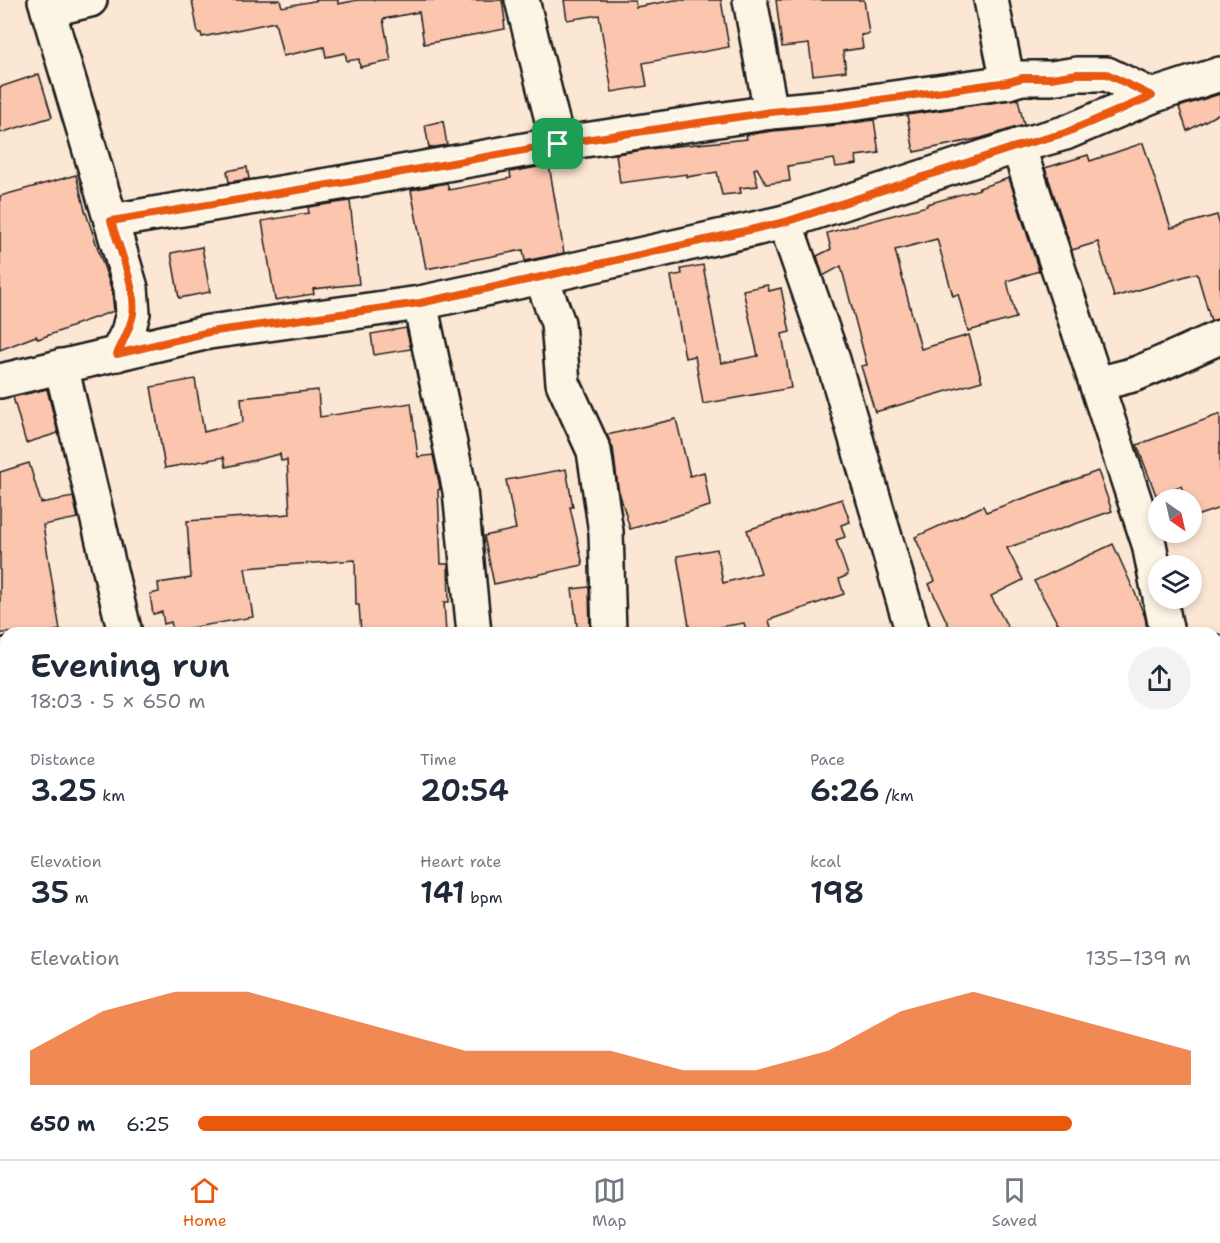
<!DOCTYPE html>
<meta charset="utf-8">
<style>
:root{--surface:#fff;--page:#f2f2f3;--text:#1f2937;--muted:#747a83;--line:#e0e1e3;--accent:#ea580c}
body{margin:0;font-family:"Shantell Sans",sans-serif;background:var(--page);color:var(--text);height:100vh;display:flex;flex-direction:column;font-size:22px;white-space:nowrap}
*{box-sizing:border-box;margin:0}
p{font-size:20px;color:var(--muted)}
.icon{flex:none;width:33px;height:33px;fill:none;stroke:currentColor;stroke-width:2;stroke-linecap:round;stroke-linejoin:round}
.map{position:relative;flex:1;overflow:hidden}
.sheet{position:absolute;left:0px;top:627px;width:1221px;height:532px;display:flex;flex-direction:column;background:var(--surface);border-radius:18px 18px 0 0;box-shadow:0 3px 9px #0003}
.sheet>*{flex:none}
.needle{width:39px;rotate:146deg}
.fabs{position:absolute;left:1148px;top:489px;display:grid;gap:12px}
.fabs a{display:grid;place-items:center;width:54px;height:54px;border-radius:50%;background:var(--surface);box-shadow:0 3px 9px #0003;font-size:30px}
.pin{position:absolute;display:grid;place-items:center;width:51px;height:51px;color:#fff;margin:-26px;border-radius:12px;box-shadow:0 3px 9px #0006}
.round{display:grid;place-items:center;flex:none;width:63px;height:63px;border-radius:32px;background:var(--page)}
.head{display:flex;align-items:center;justify-content:space-between;height:102px;padding:0 30px}
h1{font-size:33px;font-weight:600;line-height:45px}
.figures{display:grid;grid-template-columns:repeat(3,1fr);gap:9px;height:102px;padding:6px 30px}
.figures div{display:grid;align-content:center}
.figures b{font-size:30px;font-weight:600}
.figures small{font-size:16px;font-weight:400}
.figures p{font-size:16px}
.chart{height:168px;padding:12px 30px}
.chart p{display:flex;justify-content:space-between}
.chart svg{width:100%;height:108px;margin-top:6px;fill:var(--accent);opacity:.7}
ul{padding:0 30px;list-style:none;font-size:20px}
li{display:grid;grid-template-columns:96px 72px 1fr;align-items:center;height:45px}
li i{height:15px;border-radius:8px;background:var(--accent)}
.menu{display:flex;justify-content:space-around;align-items:center;height:84px;border-top:2px solid var(--line);background:var(--surface);font-size:16px;color:var(--muted)}
.menu a{display:grid;justify-items:center;gap:3px}
.menu .current{color:var(--accent)}
.map>svg:first-child{display:block}
</style>
<div class="map">
<svg width="1220" height="1159" viewBox="0 0 1220 1159">
<rect width="100%" height="100%" fill="#fce7d4"/>
<filter id="ink" filterUnits="userSpaceOnUse"><feTurbulence type="fractalNoise" baseFrequency=".0167" numOctaves="2"/><feDisplacementMap in="SourceGraphic" scale="12" xChannelSelector="R" yChannelSelector="G"/><feConvolveMatrix kernelMatrix="1 2 1 2 8 2 1 2 1" color-interpolation-filters="sRGB"/></filter>
<g filter="url(#ink)">
<!-- building -->
<g fill="#fbc5ae" stroke="#1c1c1c" stroke-width="1.5">
<polygon points="192,0 280,0 282,7 319,0 338,0 338,4 358,0 502,0 505,21 504,21 505,29 424,44 419,12 383,19 391,61 360,67 359,59 347,61 345,53 326,57 324,47 283,56 275,22 202,37 201,33 198,33"/>
<polygon points="564,0 635,0 636,7 675,0 721,0 729,47 643,63 647,86 612,92 599,15 567,20"/>
<polygon points="776,0 864,0 869,34 861,35 863,48 843,51 846,71 813,75 809,44 782,47"/>
<polygon points="39,74 52,117 0,133 0,87"/>
<polygon points="1220,94 1220,113 1187,131 1179,107"/>
<polygon points="1018,99 1024,125 981,138 914,152 907,115"/>
<polygon points="874,120 879,153 856,156 857,164 836,167 834,159 788,166 790,181 766,184 757,168 754,169 758,186 740,188 741,193 722,195 717,172 687,177 687,174 620,183 616,154 657,148 747,139 746,135 773,131 838,125"/>
<polygon points="443,121 447,145 429,148 425,125"/>
<polygon points="1143,143 1171,228 1217,215 1220,226 1220,319 1211,321 1197,273 1114,297 1098,242 1072,250 1045,168 1088,155 1090,161"/>
<polygon points="549,165 564,253 525,261 523,250 426,269 411,190 447,183 449,190 511,178 510,172"/>
<polygon points="247,167 249,179 229,182 227,171"/>
<polygon points="76,175 85,210 112,291 114,311 74,325 74,326 38,339 36,336 0,350 0,196"/>
<polygon points="1009,178 1039,271 1007,281 1016,318 968,331 958,294 953,296 937,239 895,250 921,349 969,335 982,381 875,412 861,366 867,365 841,266 823,276 817,256 831,249 827,233 927,206 927,204 980,189 979,188"/>
<polygon points="350,201 359,284 313,289 314,294 275,300 262,221 309,213 308,207"/>
<polygon points="202,247 210,292 179,298 171,253"/>
<polygon points="703,265 721,363 758,356 743,290 768,285 769,291 781,288 790,332 782,334 791,388 703,404 695,356 685,358 671,276 682,274 681,269"/>
<polygon points="406,328 411,349 374,355 371,334"/>
<polygon points="195,379 204,432 243,422 241,398 318,390 320,417 411,403 418,457 433,455 439,482 440,489 438,490 441,564 448,564 449,602 444,602 446,633 361,633 359,605 356,605 355,560 245,568 253,617 173,631 171,622 164,624 162,612 153,614 150,594 159,592 158,583 191,578 187,521 290,514 287,460 281,461 280,454 226,467 224,457 165,468 151,387"/>
<polygon points="47,389 58,433 26,443 13,397"/>
<polygon points="1220,414 1220,508 1193,517 1191,512 1191,500 1186,500 1181,486 1156,495 1137,445"/>
<polygon points="676,419 690,476 704,472 710,506 630,529 618,488 613,448 607,435"/>
<polygon points="29,463 41,503 73,497 78,518 43,525 60,630 42,633 0,633 0,472"/>
<polygon points="566,469 573,507 570,507 583,565 494,584 484,536 516,529 506,480"/>
<polygon points="1098,471 1112,511 1007,548 1023,580 991,596 1011,633 952,633 929,584 935,581 915,537 983,506 986,512"/>
<polygon points="842,499 850,522 841,525 845,537 836,540 848,575 839,579 844,594 769,620 771,628 755,633 747,633 744,623 690,632 677,556 717,549 723,583 761,573 747,530"/>
<polygon points="1113,544 1136,595 1145,617 1147,629 1138,633 1063,633 1034,581"/>
<polygon points="589,587 590,633 578,633 572,589"/>
</g>
<g fill="none" stroke-linecap="round" stroke-linejoin="round">
<defs>
<g id="minor">
<polyline points="45,0 131,288 133,313 128,332 117,354"/>
<polyline points="522,0 558,144"/>
<polyline points="750,0 771,112"/>
<polyline points="991,0 1008,82"/>
<polyline points="48,10 90,0"/>
<polyline points="1018,146 1149,544 1158,589"/>
<polyline points="111,221 352,181 558,144 771,112 836,106 1008,82 1022,78 1051,78 1077,74 1107,74 1152,96"/>
<polyline points="785,222 833,360 913,633"/>
<polyline points="541,277 558,323 563,383 594,451 606,532 609,633"/>
<polyline points="420,303 460,491 474,633"/>
<polyline points="61,366 125,633"/>
<polyline points="0,381 209,332 420,303 541,277 785,222 1018,146 1065,133 1152,96 1220,74"/>
<path d="M1097 385C1110 380 1124 378 1138 373 1166 362 1193 349 1220 337"/>
<polyline points="1160,598 1167,633"/>
<polyline points="1215,652 1220,653"/>
<polyline points="0,656 6,655"/>
<polyline points="1215,1136 1220,1149"/>
<polyline points="431,1154 432,1159"/>
<polyline points="559,1154 561,1159"/>
<polyline points="189,1159 221,1154"/>
</g>
</defs>
<!-- minor casing -->
<use href="#minor" stroke="#1c1c1c" stroke-width="38"/>
<!-- minor -->
<use href="#minor" stroke="#fcf5e5" stroke-width="33"/>
</g>
</g>
<g fill="none" stroke-linecap="round" stroke-linejoin="round" filter="url(#ink)">
<defs>
<path id="route" d="M1077 74H1107L1152 96 1065 133 1018 146 785 222 541 277 420 303 209 332 117 354C123 341 131 327 133 314 137 290 118 245 111 221L352 181 558 144 771 112 836 106 1008 82 1022 78H1051Z"/>
</defs>
<!-- route casing -->
<use href="#route" stroke="#fff" stroke-width="12"/>
<!-- route -->
<use href="#route" stroke="#ea580c" stroke-width="8"/>
</g>
</svg>
<div class="fabs">
<a><svg class="needle" viewBox="-14 -14 28 28"><path d="M0-13l5 13h-10z" fill="#e53935"/><path d="M0 13l5-13h-10z" fill="#747a83"/></svg></a>
<a><svg class="icon" aria-label="layers" viewBox="0 0 24 24"><path d="M12 4l9 5-9 5-9-5zM3 14l9 5 9-5"/></svg></a>
</div>
<div class="pin" style="left:558px;top:144px;background:#1e9e55"><svg class="icon" aria-label="arrive" viewBox="0 0 24 24"><path d="M6 21V4h12l-3 4 3 4H6"/></svg></div>
<section class="sheet">
<div class="head"><div><h1>Evening run</h1><p>18:03 · 5 × 650 m</p></div><a class="round"><svg class="icon" aria-label="share" viewBox="0 0 24 24"><path d="M12 15V3M7 8l5-5 5 5M5 13v7h14v-7"/></svg></a></div>
<div class="figures">
<div><p>Distance</p><b>3.25<small> km</small></b></div>
<div><p>Time</p><b>20:54</b></div>
<div><p>Pace</p><b>6:26<small> /km</small></b></div>
</div>
<div class="figures">
<div><p>Elevation</p><b>35<small> m</small></b></div>
<div><p>Heart rate</p><b>141<small> bpm</small></b></div>
<div><p>kcal</p><b>198</b></div>
</div>
<div class="chart"><p><span>Elevation</span>135–139 m</p>
<svg viewBox="0 0 160 44" preserveAspectRatio="none"><path d="M0 44V30L10 14L20 6L30 6L40 14L50 22L60 30L70 30L80 30L90 38L100 38L110 30L120 14L130 6L140 14L150 22L160 30V44z"/></svg>
</div>
<ul>
<li><b>650 m</b>6:25<i style="width:88%"></i></li>
</ul>
</section>
</div>
<nav class="menu">
<a class="current"><svg class="icon" aria-label="home" viewBox="0 0 24 24"><path d="M3 11l9-7 9 7M6 9v11h12V9"/></svg>Home</a>
<a><svg class="icon" aria-label="map" viewBox="0 0 24 24"><path d="M3 6l6-2 6 2 6-2v14l-6 2-6-2-6 2zM9 4v14M15 6v14"/></svg>Map</a>
<a><svg class="icon" aria-label="saved" viewBox="0 0 24 24"><path d="M7 4h10v16l-5-4-5 4z"/></svg>Saved</a>
</nav>
